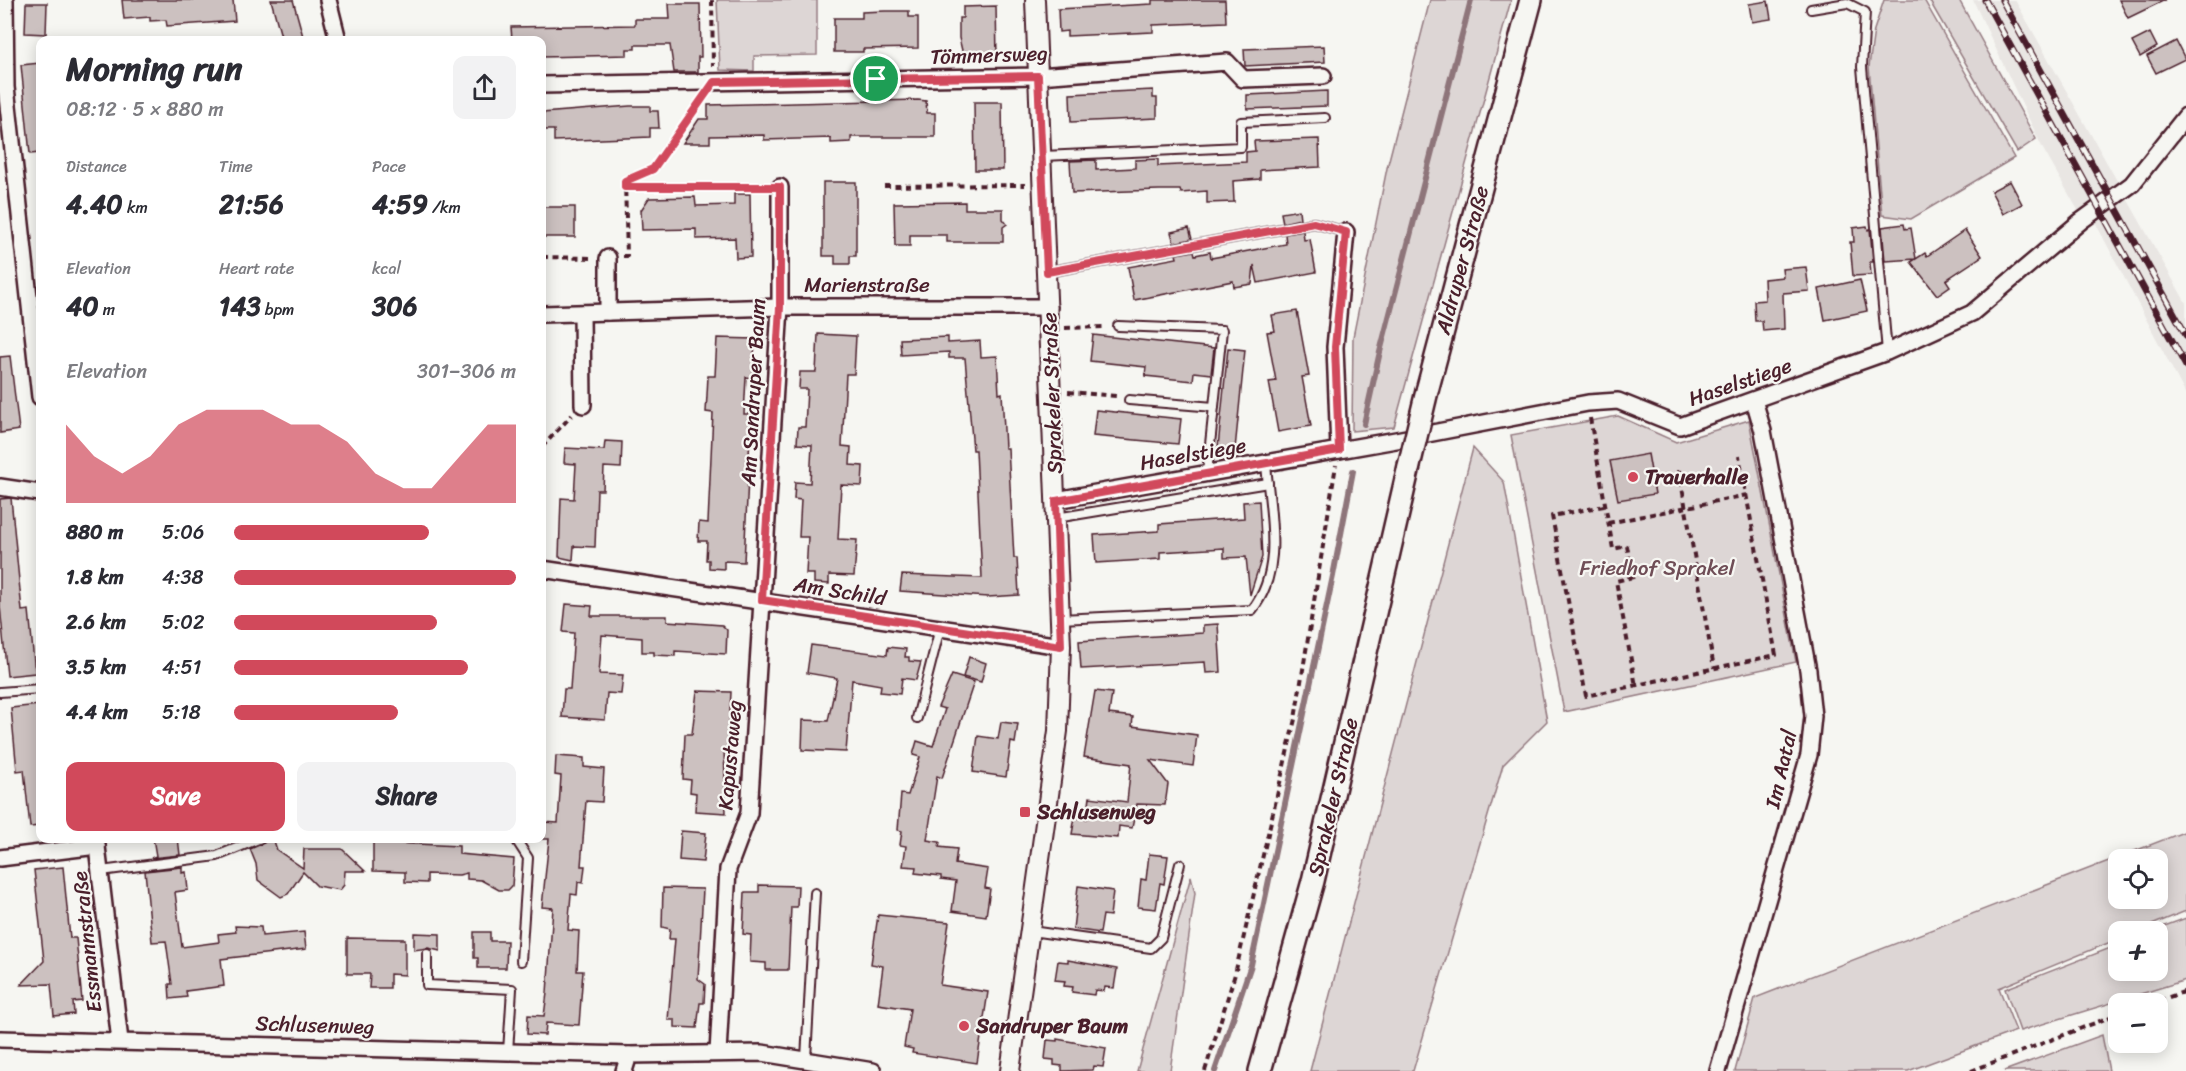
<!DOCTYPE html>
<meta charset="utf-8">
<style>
:root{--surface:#fff;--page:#f2f2f3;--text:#2b2b33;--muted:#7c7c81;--accent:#d1495b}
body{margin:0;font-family:Sriracha,sans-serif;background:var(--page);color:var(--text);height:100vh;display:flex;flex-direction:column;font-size:22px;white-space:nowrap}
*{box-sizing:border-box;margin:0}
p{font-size:20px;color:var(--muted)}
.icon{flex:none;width:33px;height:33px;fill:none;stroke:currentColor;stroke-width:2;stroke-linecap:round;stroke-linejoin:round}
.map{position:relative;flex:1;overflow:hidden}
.details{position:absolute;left:36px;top:36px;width:510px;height:807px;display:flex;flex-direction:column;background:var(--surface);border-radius:12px;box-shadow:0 3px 15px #0003}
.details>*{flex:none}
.fabs{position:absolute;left:2108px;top:849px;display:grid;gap:12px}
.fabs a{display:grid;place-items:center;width:60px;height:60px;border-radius:12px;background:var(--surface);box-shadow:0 3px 15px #0003;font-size:30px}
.pin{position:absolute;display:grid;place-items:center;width:51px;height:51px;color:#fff;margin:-26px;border:3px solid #fff;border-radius:50%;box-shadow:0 2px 6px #0007}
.round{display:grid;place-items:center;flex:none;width:63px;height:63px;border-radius:12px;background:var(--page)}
.overview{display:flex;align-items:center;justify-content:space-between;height:102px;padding:0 30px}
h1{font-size:33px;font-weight:700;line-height:45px}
.figures{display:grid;grid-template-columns:repeat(3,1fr);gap:9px;height:102px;padding:6px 30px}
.figures div{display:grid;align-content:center}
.figures b{font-size:26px;font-weight:700}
.figures small{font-size:16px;font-weight:400}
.figures p{font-size:16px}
.chart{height:168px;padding:12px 30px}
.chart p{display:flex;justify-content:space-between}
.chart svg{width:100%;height:108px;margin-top:6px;fill:var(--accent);opacity:.7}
.primary-button{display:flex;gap:12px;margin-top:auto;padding:12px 30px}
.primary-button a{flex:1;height:69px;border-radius:12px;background:var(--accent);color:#fff;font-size:24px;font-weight:700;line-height:69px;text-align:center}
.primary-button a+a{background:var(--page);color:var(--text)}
ul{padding:0 30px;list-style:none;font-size:20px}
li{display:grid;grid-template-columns:96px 72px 1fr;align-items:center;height:45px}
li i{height:15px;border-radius:8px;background:var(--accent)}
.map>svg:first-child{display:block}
</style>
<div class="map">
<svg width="2186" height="1071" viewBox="0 0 2186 1071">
<rect width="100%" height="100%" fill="#f6f6f2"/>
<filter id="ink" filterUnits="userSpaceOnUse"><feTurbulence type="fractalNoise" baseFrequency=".0167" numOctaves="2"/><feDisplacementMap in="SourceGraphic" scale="12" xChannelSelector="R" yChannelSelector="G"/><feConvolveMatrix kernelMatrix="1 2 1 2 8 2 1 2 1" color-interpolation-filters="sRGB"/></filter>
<g filter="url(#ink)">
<!-- built -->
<polygon fill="#e9e6e3" points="1973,0 2015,0 2186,303 2186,395 2095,222 2079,212 2043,149"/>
<!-- green -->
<g fill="#ddd6d5" stroke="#947a80" stroke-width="1.5" fill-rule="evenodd">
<polygon points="717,0 817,0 817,55 754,56 754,71 720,70"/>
<polygon points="1430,0 1511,0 1394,427 1352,431 1353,337 1387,168"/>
<polygon points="1884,0 1924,0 2014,158 1911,219 1882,215 1869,67 1874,30"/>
<polygon points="1929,0 1959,0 2036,139 2017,152"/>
<polygon points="1618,416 1676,442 1749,420 1796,662 1564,712 1511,435"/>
<polygon points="1473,448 1504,482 1547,721 1503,765 1413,1071 1310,1071"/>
<path d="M2186 831V911L2137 931 2118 932V939L1999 988 2016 1031 1908 1071H1735L1755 998ZM2118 860H2157V898H2118Z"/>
<polygon points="1191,876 1195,893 1170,1071 1137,1071"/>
<polygon points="2186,918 2186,980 2020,1031 2005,989 2118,945 2118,970 2157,970 2157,932 2151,931"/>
<polygon points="2102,1035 2109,1071 2004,1071"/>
</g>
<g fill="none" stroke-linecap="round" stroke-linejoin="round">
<!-- stream -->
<g stroke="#8e747a" stroke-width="6">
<polyline points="1364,424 1379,356 1471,0"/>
<polyline points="1215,1071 1251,965 1333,576 1353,471"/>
</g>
</g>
<!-- building -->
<g fill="#ccc1c0" stroke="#4a1f2b" stroke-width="1.5">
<polygon points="122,0 233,0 235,21 167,26 166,20 150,21 150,17 124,19"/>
<polygon points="271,0 293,0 304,40 282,40"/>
<polygon points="1152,0 1225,0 1226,22 1153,25 1153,32 1067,36 1067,31 1059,32 1058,9 1152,4"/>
<polygon points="2119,0 2165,0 2128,18"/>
<polygon points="1768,1 1771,19 1752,22 1749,4"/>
<polygon points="26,3 47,3 46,34 25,33"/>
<polygon points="669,4 700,4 701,57 698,57 698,72 674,72 670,45 635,45 635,49 627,49 627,55 542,57 542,40 512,40 511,27 635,25 635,19 670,19"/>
<polygon points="996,6 997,58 964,59 959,38 959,18 963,18 963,7"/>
<polygon points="885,11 909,11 909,17 918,17 918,48 863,49 863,52 834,52 834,18 862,18 862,12"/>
<polygon points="2150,33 2157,47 2140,57 2132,42"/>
<polygon points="2176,41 2185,59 2156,73 2147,56"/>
<polygon points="1324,46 1325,62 1245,66 1244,49"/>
<polygon points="40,63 40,153 30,154 21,65"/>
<polygon points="1153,90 1153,98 1157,98 1157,118 1071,122 1070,94"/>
<polygon points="1327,91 1327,106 1247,109 1247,95"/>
<polygon points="918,100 926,101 927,113 935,113 935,137 851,137 851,142 831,143 831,138 764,140 764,135 710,136 710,143 683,143 699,119 708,119 708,105"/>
<polygon points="974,102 1002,102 1003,170 975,170"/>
<polygon points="630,106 650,106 650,111 658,111 659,128 650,128 650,137 554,141 554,130 542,130 542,113"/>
<polygon points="1319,139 1320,167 1260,170 1260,179 1233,181 1234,202 1207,203 1207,191 1181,193 1180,190 1159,190 1072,193 1070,161 1096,160 1096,170 1135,168 1135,160 1158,159 1158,166 1246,162 1246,152 1255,151 1254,141"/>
<polygon points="2010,181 2022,204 2003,214 1991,191"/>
<polygon points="823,182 856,182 856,256 850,256 850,264 835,264 835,256 823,256"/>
<polygon points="734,194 750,194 751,257 736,258 735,238 696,239 696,229 642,230 641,210 649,198 695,197 696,206 734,205"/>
<polygon points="965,202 965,209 1003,209 1003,219 1007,224 1003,227 1003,242 947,242 947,235 910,235 910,246 895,246 894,203"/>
<rect x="542" y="207" width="33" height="30"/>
<polygon points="1299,210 1300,219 1283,223 1281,213"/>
<polygon points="1904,224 1905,229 1911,228 1916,259 1885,261 1882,227"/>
<polygon points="1867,226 1868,230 1870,229 1873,262 1870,262 1871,275 1853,276 1850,242 1854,242 1853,228"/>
<polygon points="1189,228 1192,239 1174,243 1171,232"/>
<polygon points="1965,230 1982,256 1946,280 1950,286 1937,295 1911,262 1925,253 1927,256"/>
<polygon points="1303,231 1304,240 1310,239 1316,272 1258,283 1254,265 1252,284 1234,287 1233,281 1134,300 1128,267 1177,258 1176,254 1194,251 1195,255 1210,252 1211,258 1286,244 1285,234"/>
<polygon points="1806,267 1809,291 1783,293 1784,329 1763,331 1762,321 1755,321 1754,301 1765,300 1764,279 1783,277 1782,269"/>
<polygon points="1860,280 1867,311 1825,320 1819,289"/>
<polygon points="1297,311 1309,376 1302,377 1311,426 1278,432 1269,382 1276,381 1267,332 1275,331 1272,315"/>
<polygon points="818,334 856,336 854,374 846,374 842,446 851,447 850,465 863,466 862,486 841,485 838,539 857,540 854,576 829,575 829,584 814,583 814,574 806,574 808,537 799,537 801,500 794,499 795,482 810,483 812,445 797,444 798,427 805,427 807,389 799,389 800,372 816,372"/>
<polygon points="1093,335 1214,348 1211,374 1194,372 1193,381 1145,376 1146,367 1090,361"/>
<polygon points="948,337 948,343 980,341 981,357 997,356 999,394 1002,393 1005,448 1008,448 1014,558 1017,558 1019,595 988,597 900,591 902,575 982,578 976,450 973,450 965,358 949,358 949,352 901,355 900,339"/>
<polygon points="717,338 755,339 753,378 746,377 745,396 744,414 751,414 744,562 724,561 724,569 709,568 709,560 706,560 707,541 698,541 699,522 708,523 713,413 706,412 707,395 708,376 715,376"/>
<polygon points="1228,348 1245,350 1235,449 1218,447"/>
<polygon points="10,356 19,430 0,433 0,357"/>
<polygon points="1096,410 1181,419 1178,444 1093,436"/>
<polygon points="605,441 622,442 621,468 604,467 603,490 597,490 595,547 574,546 573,560 559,557 561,498 574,499 576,464 564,463 565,448 604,450"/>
<polygon points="1648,454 1655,494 1618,500 1610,461"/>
<polygon points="11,498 22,611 29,610 35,673 7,676 0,606 0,499"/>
<polygon points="1259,501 1262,557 1250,595 1246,557 1224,558 1224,548 1160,552 1160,559 1096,563 1094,535 1159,531 1159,524 1244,518 1243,502"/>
<polygon points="566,604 592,606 591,616 667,616 667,621 722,625 727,630 726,654 675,651 675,656 654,655 654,652 642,652 642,638 602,635 599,674 623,675 621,694 607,693 605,720 562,717 564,689 570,689 574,633 563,632"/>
<polygon points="1218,624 1221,672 1206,673 1205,662 1081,669 1079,641 1203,633 1203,625"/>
<polygon points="811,645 887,655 888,647 906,649 905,657 909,657 909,661 921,662 916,680 902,678 900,694 880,692 881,685 852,680 846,752 802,750 803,720 828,721 837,678 807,673"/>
<polygon points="969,657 986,663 981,682 963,677"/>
<polygon points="952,675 974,682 942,778 937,776 927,840 940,842 939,847 957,849 955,864 988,869 985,888 990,889 986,916 952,911 956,881 941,879 941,876 915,873 916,867 903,866 906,846 900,845 902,831 898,830 901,794 908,795 920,757 913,755 917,741 933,746 945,709 938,707"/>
<polygon points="697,691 731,692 728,748 724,748 726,813 695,811 696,793 690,792 691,780 683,779 685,734 692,734"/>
<polygon points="1095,691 1112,693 1109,714 1133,717 1132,726 1197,735 1193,766 1150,760 1168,784 1165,805 1137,804 1132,828 1119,826 1118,838 1072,834 1075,817 1087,819 1090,797 1127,802 1131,764 1084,757"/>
<polygon points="39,705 40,826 30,827 24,770 17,771 11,708"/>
<polygon points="1001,722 1018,724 1015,743 1011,742 1006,777 973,772 978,736 998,739"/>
<polygon points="556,756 584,758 584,767 604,769 602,802 586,801 581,866 585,866 583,883 578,882 577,895 571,894 568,930 579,931 577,971 583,971 579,1025 546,1023 545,1035 527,1034 528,1015 544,1016 547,993 553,908 542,907 549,839 542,839 543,822 558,823 561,776 555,775"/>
<polygon points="681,831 706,833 703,862 679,860"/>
<polygon points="153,838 178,838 180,855 151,858 156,856"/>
<polygon points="268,838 273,838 277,850 303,868 304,849 342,849 365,871 345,871 344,885 340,890 317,886 303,872 288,894 281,897 258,880 256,864 250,849 264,843"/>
<polygon points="373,842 459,846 459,854 514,859 512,886 508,890 499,890 481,880 467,879 467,873 459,875 427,874 427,883 405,882 405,872 373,871"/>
<polygon points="1149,854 1168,856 1164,884 1160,883 1156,909 1138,907 1141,879 1146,880"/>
<polygon points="63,867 70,938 76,938 82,1001 73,1002 74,1014 54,1016 51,984 21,985 44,961 34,870"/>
<polygon points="182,867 182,873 186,872 188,890 175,892 182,947 219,942 218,934 236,932 235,926 261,927 262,936 304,932 306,949 221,959 224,986 186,991 187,997 170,999 169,984 172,984 166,941 152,942 145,871"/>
<polygon points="759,885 798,886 797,907 791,907 788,970 766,970 766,963 750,962 751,935 743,934 745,892 759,892"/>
<polygon points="1078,886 1113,891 1110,916 1103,915 1100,933 1073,929"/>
<polygon points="663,888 703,889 698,979 705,984 704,1003 700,1003 697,1028 675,1027 675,1020 668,1020 675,939 669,939 670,929 662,927"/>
<polygon points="878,915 949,922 940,985 988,992 977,1063 912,1053 913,1049 904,1047 910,1009 878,1004 883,966 871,964"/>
<polygon points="474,932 490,932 490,941 507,941 506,968 478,968 478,958 474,958"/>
<polygon points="414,933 440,934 440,951 428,948 414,950"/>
<polygon points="347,938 405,939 405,975 390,974 390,988 369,988 370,974 347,974"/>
<polygon points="1068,960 1117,969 1114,988 1105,987 1104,991 1095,990 1094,995 1072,992 1073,987 1064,986 1065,981 1055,980 1058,961 1068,962"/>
<polygon points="1057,1039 1106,1048 1103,1067 1094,1066 1093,1070 1062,1071 1062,1066 1054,1065 1054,1060 1045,1059 1047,1040 1057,1041"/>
</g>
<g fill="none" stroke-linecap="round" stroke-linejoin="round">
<defs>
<g id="service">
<polyline points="1811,9 1847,3 1865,12 1862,67 1887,352"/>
<polyline points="1043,156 1241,147 1241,122 1325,118"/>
<polyline points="1047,272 1314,223 1346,232"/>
<polyline points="1118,326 1222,330 1207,473"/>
<polyline points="1129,400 1214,407"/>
<polyline points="1056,518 1268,483"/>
<path d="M1060 619 1252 610C1285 569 1269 511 1266 463"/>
<polyline points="0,692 40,689"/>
<polyline points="917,718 940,628"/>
<polyline points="515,838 528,858 521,961"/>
<polyline points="101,871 217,856 261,838"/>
<polyline points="1031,931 1151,948 1161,938 1180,864"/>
<polyline points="427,954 427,985 512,989 508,1052"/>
<polyline points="806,1059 815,893"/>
</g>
<g id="minor">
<polyline points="5,0 6,87 40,397"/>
<polyline points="328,0 338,40"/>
<polyline points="542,85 1038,76 1227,62 1243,79 1323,76"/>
<polyline points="608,258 608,312"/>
<polyline points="582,313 583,405"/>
<polyline points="542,314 780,307 1049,307"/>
<polyline points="1339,450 1335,347 1346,232"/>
<polyline points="0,487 40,493"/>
<polyline points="1056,500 1396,440 1588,403 1618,401 1680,426 1887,352 1972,313 2081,221 2132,184 2186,116"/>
<polyline points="542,569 1061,646"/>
<polyline points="96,838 120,1041"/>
<polyline points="0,858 97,846"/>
<polyline points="0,1039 629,1055 762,1053 873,1071"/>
<polyline points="718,1053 728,869 749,813 780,307 780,187"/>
<polyline points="624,1071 629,1055"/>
<polyline points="1718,1071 1809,755 1813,716 1808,670 1763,431 1754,400"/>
</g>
<polyline id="tertiary" points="1010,1071 1058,731 1061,646 1035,0"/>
<g id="secondary">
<polyline points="1427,391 1531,0"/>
<polyline points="1260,1071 1313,881 1409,466"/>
</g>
</defs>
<!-- service casing -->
<use href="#service" stroke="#4a1f2b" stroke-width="12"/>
<!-- minor casing -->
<use href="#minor" stroke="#4a1f2b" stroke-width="20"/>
<!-- tertiary casing -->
<use href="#tertiary" stroke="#4a1f2b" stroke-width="22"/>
<!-- secondary casing -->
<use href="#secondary" stroke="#4a1f2b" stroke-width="26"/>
<!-- path -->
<g stroke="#4a1f2b" stroke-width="4" stroke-dasharray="6 4.5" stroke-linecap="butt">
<polyline points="712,0 713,66"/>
<polyline points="884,186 1025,185"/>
<polyline points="625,187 766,187"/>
<polyline points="623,256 627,256 625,181 653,169 703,97"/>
<polyline points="542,257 592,258"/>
<polyline points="1065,328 1106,327"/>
<polyline points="1068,392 1117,396"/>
<polyline points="1590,418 1613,549 1627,546 1633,577 1616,581 1636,686"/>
<polyline points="542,447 572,415"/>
<polyline points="1679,470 1714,668"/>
<polyline points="1604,506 1552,516 1586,696 1776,655 1739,456"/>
<polyline points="1608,523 1747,495"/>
<polyline points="2149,1004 2186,991"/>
<polyline points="1205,1071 1235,974 1295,719 1336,465"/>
<polyline points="1971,1071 2118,1014"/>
</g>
<!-- service -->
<use href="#service" stroke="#f6f6f2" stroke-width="8"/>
<!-- minor -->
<use href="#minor" stroke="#f6f6f2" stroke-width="15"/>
<!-- tertiary -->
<use href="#tertiary" stroke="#f6f6f2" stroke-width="18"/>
<!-- secondary -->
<use href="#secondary" stroke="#f6f6f2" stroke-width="21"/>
<defs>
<g id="rail">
<polyline points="1985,0 2186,366"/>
<polyline points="2002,0 2186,335"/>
</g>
</defs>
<!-- rail casing -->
<use href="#rail" stroke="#4a1f2b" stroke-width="7"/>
<!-- rail -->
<use href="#rail" stroke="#f6f6f2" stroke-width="4.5" stroke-dasharray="14" stroke-linecap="butt"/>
<defs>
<polyline id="secondary-bridge" points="1409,466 1427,391"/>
</defs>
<!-- secondary-bridge casing -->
<use href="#secondary-bridge" stroke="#4a1f2b" stroke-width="26" stroke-linecap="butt"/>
<!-- secondary-bridge -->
<use href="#secondary-bridge" stroke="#f6f6f2" stroke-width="21"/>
</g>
</g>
<g fill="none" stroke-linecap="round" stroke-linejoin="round" filter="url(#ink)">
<defs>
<polygon id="route" points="1038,76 1047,272 1314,223 1346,232 1335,347 1339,450 1056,501 1061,646 762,600 780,307 780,187 625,187 625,181 653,169 714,82"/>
</defs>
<!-- route casing -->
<use href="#route" stroke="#fff" stroke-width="12"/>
<!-- route -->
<use href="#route" stroke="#d1495b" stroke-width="8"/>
</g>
<!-- markers -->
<g fill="#d1495b" stroke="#f6f6f2" stroke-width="2">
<circle cx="1633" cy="477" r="6"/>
<rect x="1019" y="806" width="12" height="12" rx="3"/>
<circle cx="964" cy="1026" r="6"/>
</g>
<g text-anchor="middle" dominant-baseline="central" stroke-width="4.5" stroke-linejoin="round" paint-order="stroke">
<!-- street labels -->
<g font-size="21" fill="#4a1f2b" stroke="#f6f6f2">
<text transform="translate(989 55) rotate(-2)">Tömmersweg</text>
<text transform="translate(1462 260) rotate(-75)">Aldruper Straße</text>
<text x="867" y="285">Marienstraße</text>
<text transform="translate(1740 382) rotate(-19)">Haselstiege</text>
<text transform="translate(753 392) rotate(-87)">Am Sandruper Baum</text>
<text transform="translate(1052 393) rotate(-92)">Sprakeler Straße</text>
<text transform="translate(1193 454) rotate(-10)">Haselstiege</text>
<text transform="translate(840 591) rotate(9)">Am Schild</text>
<text transform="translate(730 755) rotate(-85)">Kapustaweg</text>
<text transform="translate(1781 769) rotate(-77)">Im Aatal</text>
<text transform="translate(1333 797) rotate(-77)">Sprakeler Straße</text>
<text transform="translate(87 942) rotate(-96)">Essmannstraße</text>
<text transform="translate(315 1025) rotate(2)">Schlusenweg</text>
</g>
<!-- poi labels -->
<g font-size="21" font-weight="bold" fill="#4a1f2b" stroke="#f6f6f2" text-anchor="start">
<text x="1645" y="477">Trauerhalle</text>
<text x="1037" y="812">Schlusenweg</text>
<text x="976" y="1026">Sandruper Baum</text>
</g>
<!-- park labels -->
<g font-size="21" fill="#6f4d56" stroke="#f6f6f2">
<text x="1657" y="568">Friedhof Sprakel</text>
</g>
</g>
</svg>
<div class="fabs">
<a><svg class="icon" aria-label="locate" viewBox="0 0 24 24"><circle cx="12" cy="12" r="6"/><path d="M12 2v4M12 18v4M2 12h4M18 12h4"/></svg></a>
<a>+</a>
<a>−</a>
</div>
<div class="pin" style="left:876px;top:79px;background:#1e9e55"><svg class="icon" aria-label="arrive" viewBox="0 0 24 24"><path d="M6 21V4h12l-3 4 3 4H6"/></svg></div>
<section class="details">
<div class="overview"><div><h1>Morning run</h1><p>08:12 · 5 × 880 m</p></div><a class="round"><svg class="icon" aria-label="share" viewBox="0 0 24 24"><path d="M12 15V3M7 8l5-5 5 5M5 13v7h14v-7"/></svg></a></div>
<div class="figures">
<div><p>Distance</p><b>4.40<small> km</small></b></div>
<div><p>Time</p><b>21:56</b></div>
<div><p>Pace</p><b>4:59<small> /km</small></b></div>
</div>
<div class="figures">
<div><p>Elevation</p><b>40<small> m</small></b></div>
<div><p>Heart rate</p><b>143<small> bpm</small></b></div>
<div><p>kcal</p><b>306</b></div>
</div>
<div class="chart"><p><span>Elevation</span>301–306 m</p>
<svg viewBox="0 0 160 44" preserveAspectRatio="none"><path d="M0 44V12L10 25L20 32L30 25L40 12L50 6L60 6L70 6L80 12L90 12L100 19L110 32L120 38L130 38L140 25L150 12L160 12V44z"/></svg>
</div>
<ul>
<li><b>880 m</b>5:06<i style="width:69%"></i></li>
<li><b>1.8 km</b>4:38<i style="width:100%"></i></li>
<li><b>2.6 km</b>5:02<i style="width:72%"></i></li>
<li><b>3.5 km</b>4:51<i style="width:83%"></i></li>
<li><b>4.4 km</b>5:18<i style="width:58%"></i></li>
</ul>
<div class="primary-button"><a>Save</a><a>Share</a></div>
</section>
</div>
